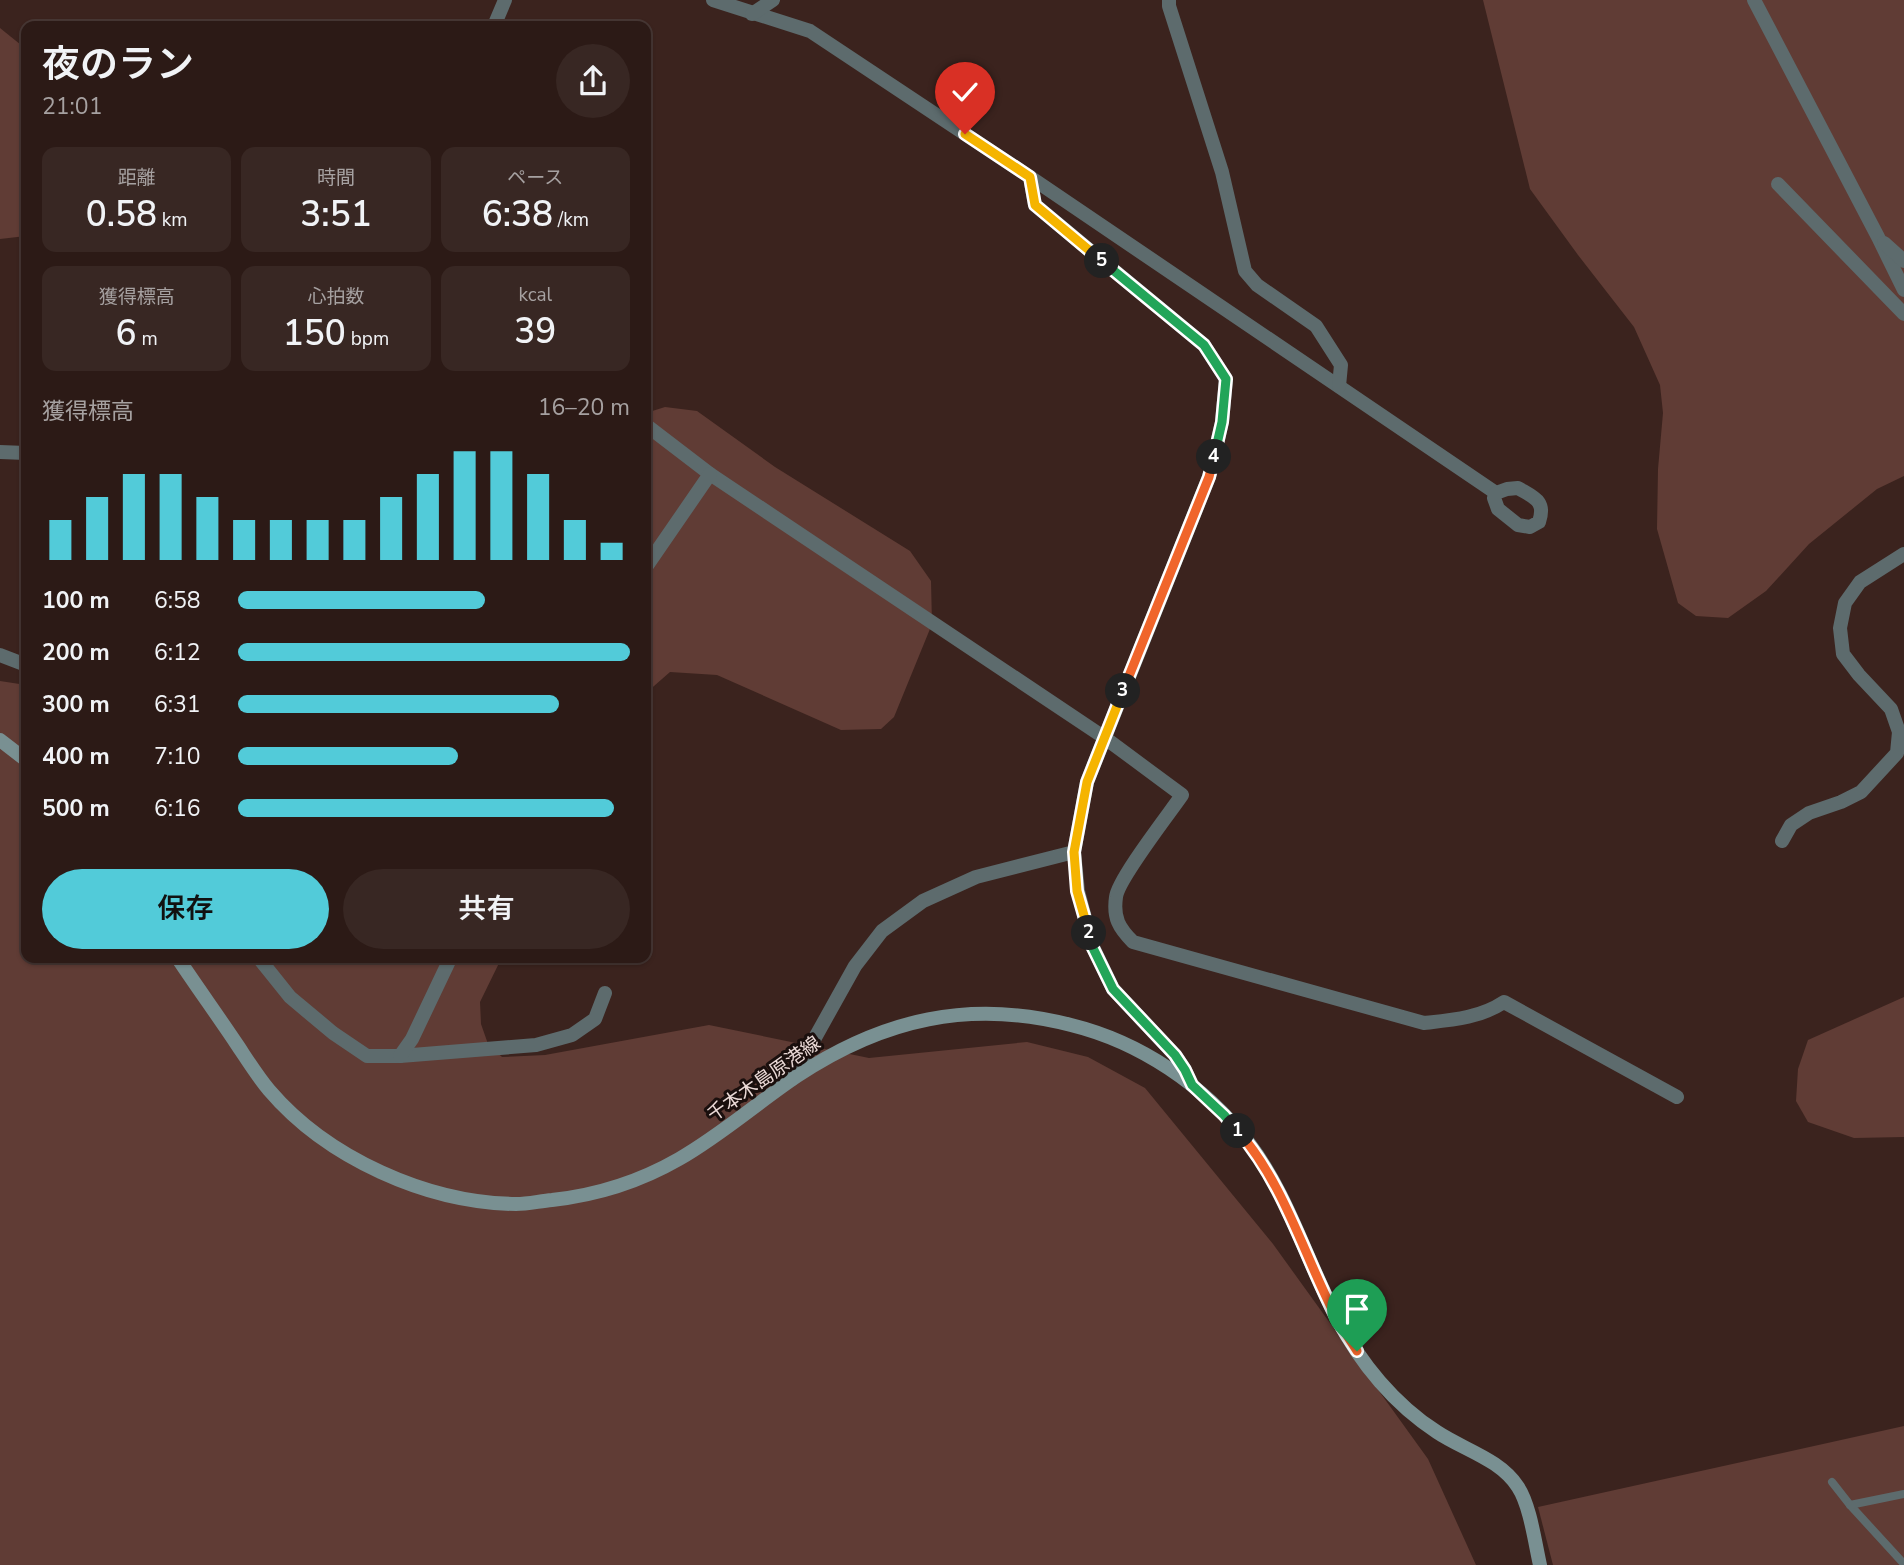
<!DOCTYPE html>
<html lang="ja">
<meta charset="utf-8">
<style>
:root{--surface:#2c1a16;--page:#382723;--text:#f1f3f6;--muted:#a6a1a1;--line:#483835;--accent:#52cbd9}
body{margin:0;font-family:"Nunito Sans","Noto Sans JP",sans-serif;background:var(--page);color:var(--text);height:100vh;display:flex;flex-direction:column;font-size:26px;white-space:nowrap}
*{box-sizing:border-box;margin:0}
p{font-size:23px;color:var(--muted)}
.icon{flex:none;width:38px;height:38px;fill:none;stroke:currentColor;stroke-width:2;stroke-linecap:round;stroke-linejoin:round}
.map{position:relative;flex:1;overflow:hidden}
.side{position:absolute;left:21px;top:21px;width:630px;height:942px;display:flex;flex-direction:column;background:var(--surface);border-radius:14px;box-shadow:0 2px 5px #0004,0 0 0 2px var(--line)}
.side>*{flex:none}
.pin{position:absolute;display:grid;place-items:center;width:60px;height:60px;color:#fff;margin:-72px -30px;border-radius:50% 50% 50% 0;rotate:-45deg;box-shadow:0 0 7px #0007}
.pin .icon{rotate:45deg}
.km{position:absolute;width:35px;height:35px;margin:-18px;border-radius:50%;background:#222;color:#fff;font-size:19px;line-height:35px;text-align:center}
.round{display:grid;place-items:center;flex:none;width:74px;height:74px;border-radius:37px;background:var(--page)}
.headline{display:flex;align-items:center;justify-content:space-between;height:119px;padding:0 21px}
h1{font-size:38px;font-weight:600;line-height:52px}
.figures{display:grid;grid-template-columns:repeat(3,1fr);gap:10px;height:119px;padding:7px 21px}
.figures div{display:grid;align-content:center;border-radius:14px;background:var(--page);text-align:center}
.figures b{font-size:35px;font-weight:600}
.figures small{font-size:19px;font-weight:400}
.figures p{font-size:19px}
.chart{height:196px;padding:14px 21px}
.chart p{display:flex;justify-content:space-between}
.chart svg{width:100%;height:126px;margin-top:7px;stroke:var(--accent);stroke-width:6}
.action{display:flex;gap:14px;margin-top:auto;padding:14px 21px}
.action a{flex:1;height:80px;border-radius:42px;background:var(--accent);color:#111;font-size:28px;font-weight:600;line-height:80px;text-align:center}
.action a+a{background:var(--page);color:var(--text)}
ul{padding:0 21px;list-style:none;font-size:23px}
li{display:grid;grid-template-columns:112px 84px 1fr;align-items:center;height:52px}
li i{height:18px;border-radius:9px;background:var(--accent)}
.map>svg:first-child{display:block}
</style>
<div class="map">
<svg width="1904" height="1565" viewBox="0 0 1904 1565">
<rect width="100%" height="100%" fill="#3b231e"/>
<!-- green -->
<g fill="#603c35">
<polygon points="1483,0 1904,0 1904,476 1877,489 1809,544 1766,591 1728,618 1696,616 1678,603 1657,529 1658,469 1663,413 1660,385 1634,327 1578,255 1530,189"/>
<polygon points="0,28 26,49 26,236 0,239"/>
<polygon points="665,407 697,411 775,467 910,551 931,581 932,624 894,717 881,729 841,730 717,675 670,672 646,693 646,413"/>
<polygon points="0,681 26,685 26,957 502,957 480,1002 481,1024 488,1044 502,1057 545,1055 709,1025 869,1058 1027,1042 1088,1057 1145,1088 1273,1244 1428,1459 1476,1565 0,1565"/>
<polygon points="1904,997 1904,1137 1854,1138 1808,1122 1796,1101 1798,1069 1808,1040"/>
<polygon points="1904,1426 1904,1565 1553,1565 1538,1507"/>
</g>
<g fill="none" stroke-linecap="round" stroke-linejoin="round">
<!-- service -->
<g stroke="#5d6b6d" stroke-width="8">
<polyline points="1832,1482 1850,1505 1904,1564"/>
<polyline points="1850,1505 1904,1494"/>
</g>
<!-- minor -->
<g stroke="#5d6b6d" stroke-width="14">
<polyline points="713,0 810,31 1030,177 1496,493"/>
<polyline points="1169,0 1169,6 1222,172 1245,271 1257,285 1316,326 1341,365 1339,386"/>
<polyline points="1754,0 1878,237 1904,290"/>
<polyline points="752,14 773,0"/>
<polyline points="494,26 505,0"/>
<polyline points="1030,177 1035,205 1204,345 1226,379 1222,422 1209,477 1087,782 1074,852 1078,891 1092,945 1113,989 1175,1055 1185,1070 1192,1085"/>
<polyline points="1778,184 1904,314"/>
<polyline points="1884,243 1904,261"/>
<path d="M646 425 710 474 1105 738 1182 795C1169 814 1118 879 1116 897 1113 918 1119 928 1133 942L1424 1023C1452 1020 1480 1018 1504 1002L1677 1097"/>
<polyline points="0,452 26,453"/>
<path d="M1518 488C1535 498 1546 501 1539 522L1530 527 1518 525 1498 509 1494 498 1496 493 1507 489Z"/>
<polyline points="646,567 710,474"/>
<polyline points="0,655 26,665"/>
<polyline points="1782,841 1791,825 1809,813 1841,802 1861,792 1897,753 1899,732 1891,709 1859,675 1843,654 1840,628 1845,603 1860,582 1904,554"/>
<polyline points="258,957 290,997 333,1033 367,1056 400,1056 536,1045 572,1035 595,1019 605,993"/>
<polyline points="400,1056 412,1039 451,957"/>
<polyline points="792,1079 855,966 882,931 923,901 976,877 1074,852"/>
</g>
<!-- secondary -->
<g stroke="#799092" stroke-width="14">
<polyline points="0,740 26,760"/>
<path d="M177 957C197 987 218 1016 238 1046 248 1061 258 1077 269 1090 327 1158 427 1203 516 1204 528 1204 540 1201 552 1200 598 1195 639 1182 679 1159 721 1135 757 1103 797 1076 883 1019 970 999 1071 1025 1140 1042 1204 1085 1248 1142 1288 1194 1306 1260 1337 1318 1360 1363 1395 1405 1437 1432 1464 1450 1500 1459 1518 1487 1530 1505 1535 1543 1540 1565"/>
</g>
</g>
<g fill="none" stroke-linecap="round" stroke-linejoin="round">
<defs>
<path id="split-1" d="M1238 1131C1285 1185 1304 1256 1337 1319 1343 1330 1350 1340 1357 1351"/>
<polyline id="split-2" points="1089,933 1092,946 1113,989 1175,1055 1185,1070 1192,1085 1224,1115 1238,1131"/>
<polyline id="split-3" points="1089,933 1077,891 1074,852 1087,782 1123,691"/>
<polyline id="split-4" points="1123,691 1209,477 1214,457"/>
<polyline id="split-5" points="1102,261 1204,345 1226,379 1222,422 1214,457"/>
<polyline id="split-6" points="965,134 1030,177 1035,205 1102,261"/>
</defs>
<!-- split-1 casing -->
<use href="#split-1" stroke="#fff" stroke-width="14"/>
<!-- split-2 casing -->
<use href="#split-2" stroke="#fff" stroke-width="14"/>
<!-- split-3 casing -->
<use href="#split-3" stroke="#fff" stroke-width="14"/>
<!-- split-4 casing -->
<use href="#split-4" stroke="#fff" stroke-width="14"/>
<!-- split-5 casing -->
<use href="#split-5" stroke="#fff" stroke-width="14"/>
<!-- split-6 casing -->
<use href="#split-6" stroke="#fff" stroke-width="14"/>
<!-- split-1 -->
<use href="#split-1" stroke="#f0652b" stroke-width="9"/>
<!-- split-2 -->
<use href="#split-2" stroke="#22a559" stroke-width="9"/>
<!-- split-3 -->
<use href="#split-3" stroke="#f5b400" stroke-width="9"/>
<!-- split-4 -->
<use href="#split-4" stroke="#f0652b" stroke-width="9"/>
<!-- split-5 -->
<use href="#split-5" stroke="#22a559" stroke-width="9"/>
<!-- split-6 -->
<use href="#split-6" stroke="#f5b400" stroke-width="9"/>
</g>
<g text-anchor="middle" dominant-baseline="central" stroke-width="6" stroke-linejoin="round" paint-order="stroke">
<!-- street labels -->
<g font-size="19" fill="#ebdad7" stroke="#1a0f0d">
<text transform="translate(764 1079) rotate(-35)">千本木島原港線</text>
</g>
</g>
</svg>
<div class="pin" style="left:1357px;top:1351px;background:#1e9e55"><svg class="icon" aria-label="arrive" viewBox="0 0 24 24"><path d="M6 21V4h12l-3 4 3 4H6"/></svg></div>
<div class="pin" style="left:965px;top:134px;background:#d93025"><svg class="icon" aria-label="check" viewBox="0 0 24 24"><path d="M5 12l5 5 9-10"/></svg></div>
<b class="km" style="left:1238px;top:1131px">1</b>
<b class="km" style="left:1089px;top:933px">2</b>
<b class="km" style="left:1123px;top:691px">3</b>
<b class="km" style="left:1214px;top:457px">4</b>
<b class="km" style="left:1102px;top:261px">5</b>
<section class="side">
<div class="headline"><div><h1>夜のラン</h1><p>21:01</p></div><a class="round"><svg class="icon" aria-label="share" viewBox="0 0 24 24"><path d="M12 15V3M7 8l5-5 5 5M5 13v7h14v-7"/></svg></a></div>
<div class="figures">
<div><p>距離</p><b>0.58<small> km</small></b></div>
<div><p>時間</p><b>3:51</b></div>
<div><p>ペース</p><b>6:38<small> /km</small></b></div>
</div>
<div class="figures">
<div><p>獲得標高</p><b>6<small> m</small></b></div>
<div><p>心拍数</p><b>150<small> bpm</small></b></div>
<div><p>kcal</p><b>39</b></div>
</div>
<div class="chart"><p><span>獲得標高</span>16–20 m</p>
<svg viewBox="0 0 160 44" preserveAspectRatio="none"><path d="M5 44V30M15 44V22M25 44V14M35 44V14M45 44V22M55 44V30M65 44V30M75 44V30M85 44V30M95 44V22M105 44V14M115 44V6M125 44V6M135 44V14M145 44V30M155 44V38"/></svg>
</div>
<ul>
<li><b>100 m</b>6:58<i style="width:63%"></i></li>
<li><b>200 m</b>6:12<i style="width:100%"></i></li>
<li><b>300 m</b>6:31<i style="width:82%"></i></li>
<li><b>400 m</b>7:10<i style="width:56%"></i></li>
<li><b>500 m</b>6:16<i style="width:96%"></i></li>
</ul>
<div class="action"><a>保存</a><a>共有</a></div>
</section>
</div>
